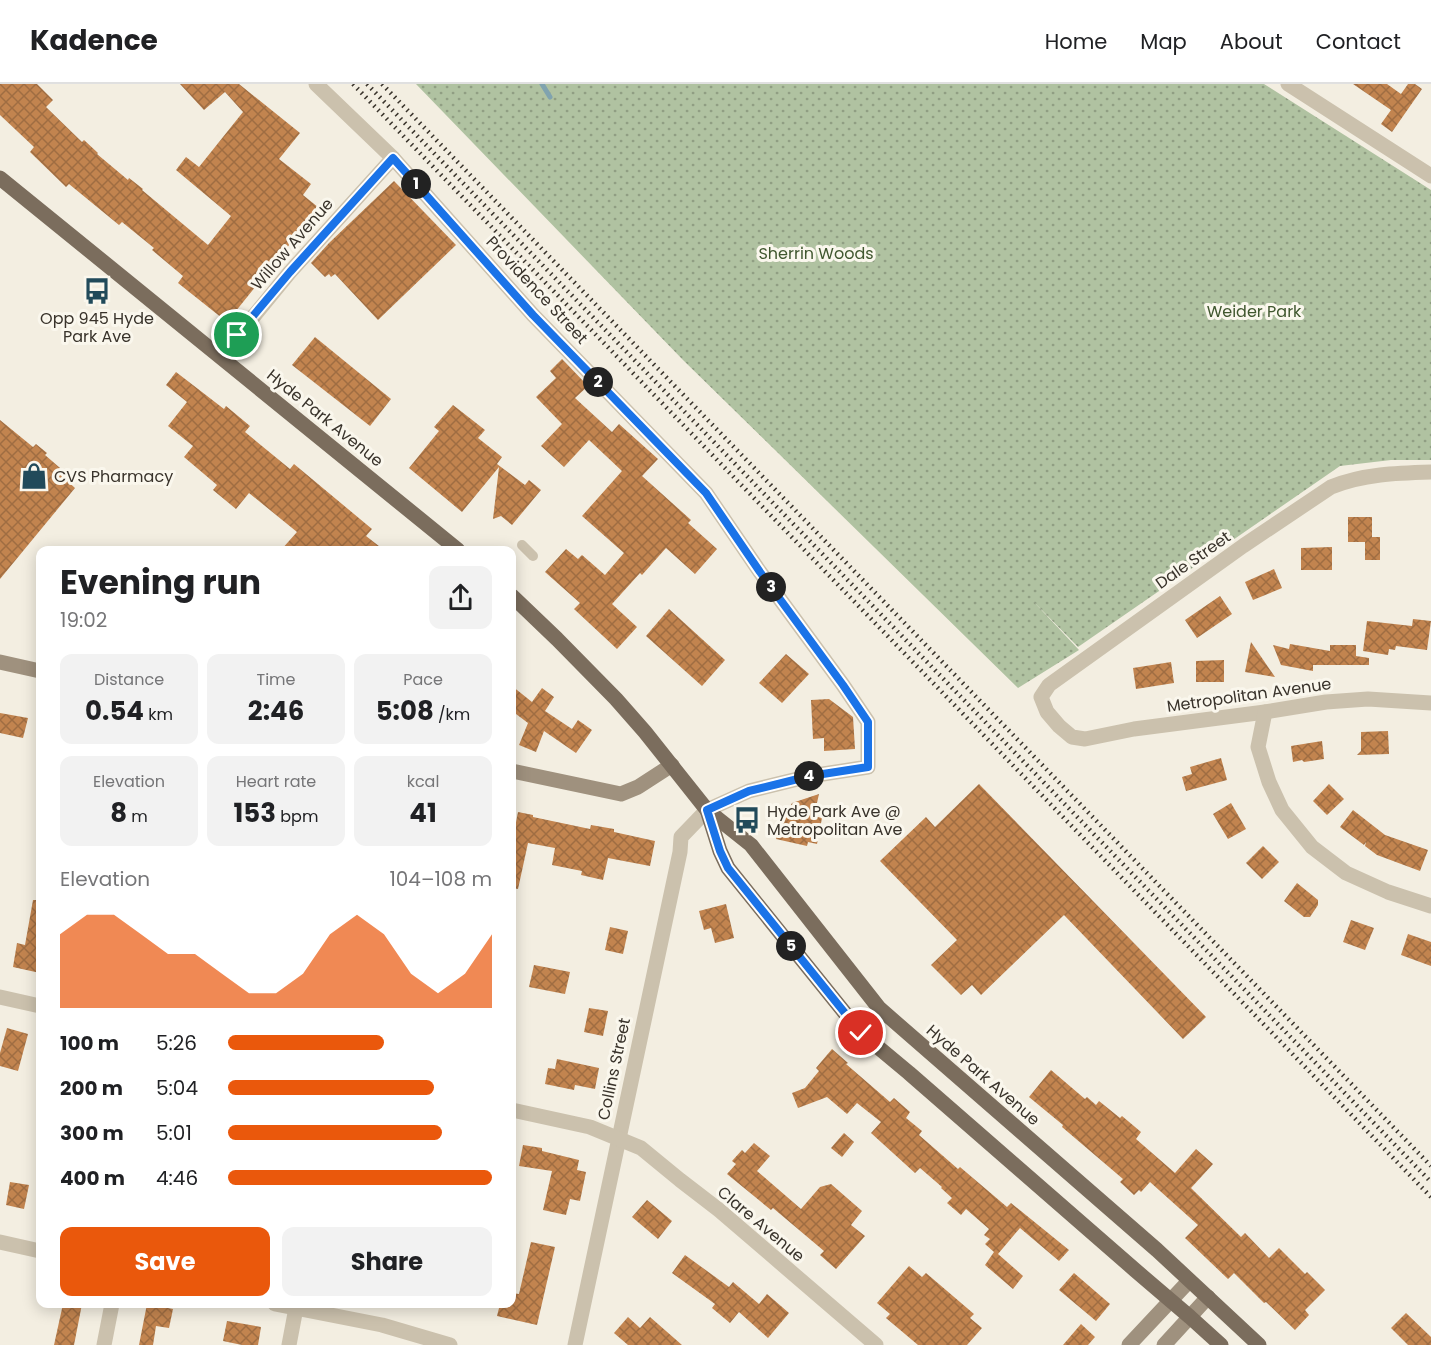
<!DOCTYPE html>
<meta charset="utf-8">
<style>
:root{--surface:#fff;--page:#f2f2f2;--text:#202124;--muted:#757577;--line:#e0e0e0;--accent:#ea580c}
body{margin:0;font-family:Poppins,sans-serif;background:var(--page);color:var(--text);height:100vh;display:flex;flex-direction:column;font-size:22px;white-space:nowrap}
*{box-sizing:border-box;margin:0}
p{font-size:20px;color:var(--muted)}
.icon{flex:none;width:33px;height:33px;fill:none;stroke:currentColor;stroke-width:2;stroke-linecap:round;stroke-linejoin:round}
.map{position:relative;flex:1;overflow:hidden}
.drawer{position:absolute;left:36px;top:462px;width:480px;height:762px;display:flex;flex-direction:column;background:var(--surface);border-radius:12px;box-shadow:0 3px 15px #0003}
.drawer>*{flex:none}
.pin{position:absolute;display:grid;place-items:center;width:51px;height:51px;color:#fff;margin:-26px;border:3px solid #fff;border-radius:50%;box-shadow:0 2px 6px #0007}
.km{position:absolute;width:30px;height:30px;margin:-15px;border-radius:50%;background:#222;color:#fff;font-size:16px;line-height:30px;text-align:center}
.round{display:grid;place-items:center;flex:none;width:63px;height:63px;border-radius:12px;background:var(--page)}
.head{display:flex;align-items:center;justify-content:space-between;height:102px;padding:0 24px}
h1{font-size:33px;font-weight:700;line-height:45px}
.figures{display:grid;grid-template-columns:repeat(3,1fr);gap:9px;height:102px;padding:6px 24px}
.figures div{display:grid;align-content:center;border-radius:12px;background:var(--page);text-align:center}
.figures b{font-size:26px;font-weight:700}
.figures small{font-size:16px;font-weight:400}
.figures p{font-size:16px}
.chart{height:168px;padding:12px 24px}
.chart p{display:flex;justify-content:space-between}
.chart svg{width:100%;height:108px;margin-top:6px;fill:var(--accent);opacity:.7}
.action{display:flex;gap:12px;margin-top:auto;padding:12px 24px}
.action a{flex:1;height:69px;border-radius:12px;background:var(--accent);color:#fff;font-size:24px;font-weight:700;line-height:69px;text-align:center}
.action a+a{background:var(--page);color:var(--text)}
ul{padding:0 24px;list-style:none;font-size:20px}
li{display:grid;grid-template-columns:96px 72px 1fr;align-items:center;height:45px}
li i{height:15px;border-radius:8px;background:var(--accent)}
header{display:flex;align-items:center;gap:36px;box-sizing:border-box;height:84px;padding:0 30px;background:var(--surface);border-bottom:2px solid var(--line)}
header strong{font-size:28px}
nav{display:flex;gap:33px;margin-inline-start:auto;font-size:21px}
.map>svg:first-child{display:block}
</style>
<header>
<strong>Kadence</strong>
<nav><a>Home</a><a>Map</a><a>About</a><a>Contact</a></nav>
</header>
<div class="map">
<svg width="1431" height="1261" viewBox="0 0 1431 1261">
<defs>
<pattern id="park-dots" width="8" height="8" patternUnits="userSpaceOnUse" patternTransform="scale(1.5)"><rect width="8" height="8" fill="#b0c2a1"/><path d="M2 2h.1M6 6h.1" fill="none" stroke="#909e83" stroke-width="1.8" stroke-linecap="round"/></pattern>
<pattern id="building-cross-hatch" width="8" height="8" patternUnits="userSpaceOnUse" patternTransform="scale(1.5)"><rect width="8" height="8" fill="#c2844f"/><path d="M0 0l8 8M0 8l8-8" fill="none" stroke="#9f6d42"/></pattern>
</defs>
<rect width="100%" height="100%" fill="#f3eee1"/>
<!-- park -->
<polygon fill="url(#park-dots)" points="416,0 1264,0 1431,106 1431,376 1391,376 1340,382 1078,563 1032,516 1079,566 1018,604 683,276"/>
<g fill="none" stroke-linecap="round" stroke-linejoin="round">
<!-- stream -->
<polyline stroke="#80a3af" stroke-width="5" points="542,0 550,13"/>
</g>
<!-- building -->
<g fill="url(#building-cross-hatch)">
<polygon points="0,0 37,0 53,16 46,23 82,58 84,56 98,69 97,70 128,96 129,94 143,105 142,106 208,161 231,132 176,86 186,73 199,83 243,28 225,8 204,26 180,0 239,0 300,49 279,75 311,100 303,111 319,124 227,238 178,199 183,192 152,166 154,164 122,138 119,141 69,100 66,103 30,68 34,63 0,31"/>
<polygon points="1353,0 1387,0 1401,10 1408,0 1415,0 1422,5 1392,48 1381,40 1391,26"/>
<polygon points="394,97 456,161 378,236 335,190 331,193 329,190 325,193 311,179 329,159"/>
<polygon points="315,253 391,315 370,342 292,281"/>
<polygon points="562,275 588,302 575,314 612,348 619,340 658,375 642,392 691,436 688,439 717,465 695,490 666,464 642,491 640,489 612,520 637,543 617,565 574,525 580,519 545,488 566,465 578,475 582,471 605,491 624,469 582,432 622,387 589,356 564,383 541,362 562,340 536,313 556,294 550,287"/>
<polygon points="176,288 224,325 226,322 250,342 245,348 290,385 294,380 372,445 366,452 384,466 281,466 297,448 249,409 236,425 213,406 217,401 184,373 193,362 168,342 187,318 166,301"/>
<polygon points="453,321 485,346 478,354 502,373 497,380 525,401 529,396 541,406 512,441 501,432 493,435 499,383 462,428 409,384 439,347 434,343"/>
<polygon points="0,336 33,363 36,360 47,369 45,371 67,390 64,394 75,404 0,495"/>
<polygon points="1348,433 1372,433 1372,453 1380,453 1380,476 1365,476 1365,458 1348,458"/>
<polygon points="1332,463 1332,486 1301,486 1301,464"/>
<polygon points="1274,485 1282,504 1253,516 1245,498"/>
<polygon points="1220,512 1232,530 1197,554 1185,536"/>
<polygon points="669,525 725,576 702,602 646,552"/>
<polygon points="1413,535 1431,537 1427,566 1396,562 1395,566 1389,565 1388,571 1363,567 1367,537 1412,542"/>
<polygon points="1251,558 1275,593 1245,588"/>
<polygon points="1290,560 1330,567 1330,561 1356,561 1356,572 1369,574 1369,581 1313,581 1313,587 1281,581 1273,561 1289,565"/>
<polygon points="786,570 809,590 782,619 759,599"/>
<polygon points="1224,576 1224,598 1196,598 1196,577"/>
<polygon points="1171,578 1174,599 1136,605 1133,584"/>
<polygon points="512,602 532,618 542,604 554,613 545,627 572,645 578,636 592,646 576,669 544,647 536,668 519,661 528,639 512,627"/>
<polygon points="829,615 853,633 855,665 824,667 824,654 813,655 811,616"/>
<polygon points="0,629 28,634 23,654 0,649"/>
<polygon points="1388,647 1389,670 1357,671 1361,667 1361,648"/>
<polygon points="1322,657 1324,675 1304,678 1302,676 1293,678 1291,662"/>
<polygon points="1221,674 1227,696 1186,707 1182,693 1192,690 1190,683"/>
<polygon points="979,700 1206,933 1183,955 1064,831 981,911 972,901 961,911 931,881 957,856 880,777 926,733 935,743"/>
<polygon points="1329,700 1344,715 1327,731 1313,717"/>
<polygon points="819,710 814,732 822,734 817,760 808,758 807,762 776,755 783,724 789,725 792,719"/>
<polygon points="1231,719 1246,745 1228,755 1213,730"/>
<polygon points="1353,726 1385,751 1428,766 1420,787 1377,771 1365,762 1366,758 1364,761 1340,743"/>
<polygon points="518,728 533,731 533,733 590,745 591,741 614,745 614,748 655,757 650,782 608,774 603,796 581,791 582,787 552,781 555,764 528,759 518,805 512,804 512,759"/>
<polygon points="1263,762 1279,778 1262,795 1246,779"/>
<polygon points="1297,799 1318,816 1318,821 1310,833 1304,833 1284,817"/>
<polygon points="33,816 40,816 40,889 13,883 17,859 25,861"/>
<polygon points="726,820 734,854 715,859 711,844 704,846 699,827"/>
<polygon points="1351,836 1374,844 1365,866 1343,858"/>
<polygon points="610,843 628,847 623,870 605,866"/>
<polygon points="1408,850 1431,858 1431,882 1401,871"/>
<polygon points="534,881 570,888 565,910 529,903"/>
<polygon points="589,924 608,927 603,952 584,948"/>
<polygon points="7,944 28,950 18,987 0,982 0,969"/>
<polygon points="832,965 848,979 846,980 890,1018 894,1014 910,1028 906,1034 922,1047 919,1051 958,1085 960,1083 1007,1123 1011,1119 1069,1166 1059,1177 1020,1144 998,1170 1023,1192 1013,1205 985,1181 994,1168 985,1160 990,1155 984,1151 989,1145 966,1125 961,1131 947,1119 952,1114 941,1104 942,1103 920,1084 915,1089 871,1049 881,1038 857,1019 847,1030 827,1013 798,1024 792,1009 805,1004 819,987 816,984"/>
<polygon points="557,975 599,984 595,1005 575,1001 574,1006 545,1000 548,984 555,985"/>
<polygon points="1051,986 1085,1015 1087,1013 1096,1021 1099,1017 1120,1034 1122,1032 1141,1048 1136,1055 1175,1089 1196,1065 1213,1080 1191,1104 1195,1108 1241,1153 1245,1149 1269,1174 1279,1164 1305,1190 1307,1188 1325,1206 1305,1226 1309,1231 1295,1246 1266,1218 1264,1219 1234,1189 1228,1195 1185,1154 1198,1141 1150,1098 1141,1108 1139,1106 1134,1111 1120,1098 1123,1095 1062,1043 1063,1041 1029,1013"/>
<polygon points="844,1049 854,1058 842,1073 831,1064"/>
<polygon points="754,1059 770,1072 757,1087 801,1125 820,1103 831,1100 862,1127 851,1141 865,1152 836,1185 820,1171 824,1167 773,1124 771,1126 727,1090 736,1080 732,1077 742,1066 745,1069"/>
<polygon points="523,1061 542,1064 542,1067 579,1076 577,1086 586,1088 580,1117 570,1115 566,1131 543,1126 552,1087 519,1082"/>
<polygon points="10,1098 29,1101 24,1125 6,1121"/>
<polygon points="647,1116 672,1137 658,1155 632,1133"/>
<polygon points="531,1158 555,1163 537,1241 497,1232 500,1220 512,1220 512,1209 519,1210"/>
<polygon points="685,1171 729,1203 733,1198 759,1220 767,1210 789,1229 768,1254 739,1228 730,1239 712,1224 715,1220 672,1189"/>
<polygon points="909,1182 922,1193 926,1189 974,1230 970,1234 982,1244 967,1261 918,1261 886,1234 890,1230 877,1219"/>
<polygon points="1074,1189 1110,1220 1096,1237 1059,1206"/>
<polygon points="63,1220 82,1220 74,1261 54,1261"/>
<polygon points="147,1220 173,1225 169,1244 156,1242 153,1261 139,1261"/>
<polygon points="1406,1229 1431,1253 1431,1261 1408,1261 1391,1244"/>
<polygon points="628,1233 640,1244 650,1233 682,1261 628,1261 614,1249"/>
<polygon points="227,1237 261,1243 258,1261 242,1261 223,1257"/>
<polygon points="1081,1240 1095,1253 1088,1261 1063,1261"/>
</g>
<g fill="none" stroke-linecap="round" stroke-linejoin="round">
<!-- lane -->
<polyline stroke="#cbc1ad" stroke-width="10" points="522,461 533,472"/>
<!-- street -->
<g stroke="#cbc1ad" stroke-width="15">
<polyline points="316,0 393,74 533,231 706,409 760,488 843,601 868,638 868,683 810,692 749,707 707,726 681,753 680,768 575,1261"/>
<polyline points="1288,0 1431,92"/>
<polyline points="221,272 290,188 393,74"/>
<path d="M1431 388C1397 389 1363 390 1331 403L1243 462 1049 601 1041 613 1047 628 1059 642 1072 653 1085 655 1134 645 1265 628 1326 618 1368 615 1431 619"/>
<polyline points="1265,628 1258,663 1269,698 1282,726 1312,763 1346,789 1388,808 1431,822"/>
<polyline points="0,913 40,922"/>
<polyline points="512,1026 590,1043 641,1064 680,1096 719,1126 876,1261"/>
<polyline points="0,1158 40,1167"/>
<polyline points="275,1220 382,1241 450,1261"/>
<polyline points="104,1261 112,1220"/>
<polyline points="289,1261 296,1224"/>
</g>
<!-- secondary -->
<g stroke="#9f917e" stroke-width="15">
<polyline points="0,578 40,587"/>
<polyline points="512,687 621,710 638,703 672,681"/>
<polyline points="1129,1261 1189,1197"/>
<polyline points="1164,1261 1208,1213"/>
</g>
<!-- primary -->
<g stroke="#7b6d5d" stroke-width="15">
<path d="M0 94C152 219 306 341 458 466"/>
<polyline points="512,512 557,555 616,615 645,648 707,726 751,761 879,924 1157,1166 1259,1261"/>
<polyline points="707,726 720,767 728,784 861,949 909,989 1135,1186 1190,1233 1221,1261"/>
</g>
<!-- rail -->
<g stroke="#39332b" stroke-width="4.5" stroke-dasharray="1.5 4.5" stroke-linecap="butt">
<polyline points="353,0 1431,1113"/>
<polyline points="367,0 1431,1098"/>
<polyline points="382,0 1431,1082"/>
</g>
</g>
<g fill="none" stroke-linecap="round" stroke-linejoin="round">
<defs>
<polyline id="route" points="237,251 290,188 393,74 533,231 706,409 760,488 843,601 868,638 868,683 810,692 749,707 707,726 720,767 728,784 861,949"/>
</defs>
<!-- route casing -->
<use href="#route" stroke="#fff" stroke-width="12"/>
<!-- route -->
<use href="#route" stroke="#1a73e8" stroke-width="8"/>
</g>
<!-- icons -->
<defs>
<symbol id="bus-bare" viewBox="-9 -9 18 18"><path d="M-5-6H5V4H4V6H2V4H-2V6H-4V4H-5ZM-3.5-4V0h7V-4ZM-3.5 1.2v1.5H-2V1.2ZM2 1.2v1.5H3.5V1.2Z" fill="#214a5a" stroke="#faf7ed" stroke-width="2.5" paint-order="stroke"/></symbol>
<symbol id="shop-bare" viewBox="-9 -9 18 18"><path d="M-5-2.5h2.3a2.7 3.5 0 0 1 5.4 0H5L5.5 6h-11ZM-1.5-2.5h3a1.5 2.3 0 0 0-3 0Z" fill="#214a5a" stroke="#faf7ed" stroke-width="2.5" paint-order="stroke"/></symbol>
</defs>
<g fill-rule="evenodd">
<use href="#bus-bare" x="78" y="188" width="38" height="38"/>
<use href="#shop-bare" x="15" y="373" width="38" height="38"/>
<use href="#bus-bare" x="728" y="717" width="38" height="38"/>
</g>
<g text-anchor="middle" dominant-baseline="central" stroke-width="6" stroke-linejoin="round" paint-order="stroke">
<!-- street labels -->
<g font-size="16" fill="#39332b" stroke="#faf7ed">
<text transform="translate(292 160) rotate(-49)">Willow Avenue</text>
<text transform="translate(537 206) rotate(47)">Providence Street</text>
<text transform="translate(325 334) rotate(39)">Hyde Park Avenue</text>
<text transform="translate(1193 476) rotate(-35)">Dale Street</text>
<text transform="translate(1249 611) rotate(-8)">Metropolitan Avenue</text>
<text transform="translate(614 985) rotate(-78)">Collins Street</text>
<text transform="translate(983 991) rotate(41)">Hyde Park Avenue</text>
<text transform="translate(761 1140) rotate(40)">Clare Avenue</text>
</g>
<!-- park labels -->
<g font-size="16" fill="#40572f" stroke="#faf7ed">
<text x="816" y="169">Sherrin Woods</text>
<text x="1254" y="227">Weider Park</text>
</g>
<!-- poi labels -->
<g font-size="16" fill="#39332b" stroke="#faf7ed" text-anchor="start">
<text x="97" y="234" text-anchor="middle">Opp 945 Hyde<tspan x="97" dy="18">Park Ave</tspan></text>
<text x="54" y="392">CVS Pharmacy</text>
<text x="767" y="727">Hyde Park Ave @<tspan x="767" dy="18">Metropolitan Ave</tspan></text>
</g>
</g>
</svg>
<div class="pin" style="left:237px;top:251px;background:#1e9e55"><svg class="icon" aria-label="arrive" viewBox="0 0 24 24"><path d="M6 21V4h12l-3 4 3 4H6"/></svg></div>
<div class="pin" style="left:861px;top:949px;background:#d93025"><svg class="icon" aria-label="check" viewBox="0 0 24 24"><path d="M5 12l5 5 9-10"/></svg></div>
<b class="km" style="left:416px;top:100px">1</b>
<b class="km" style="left:598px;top:298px">2</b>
<b class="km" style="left:771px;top:503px">3</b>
<b class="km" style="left:809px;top:692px">4</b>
<b class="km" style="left:791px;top:862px">5</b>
<section class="drawer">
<div class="head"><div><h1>Evening run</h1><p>19:02</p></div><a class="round"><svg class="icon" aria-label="share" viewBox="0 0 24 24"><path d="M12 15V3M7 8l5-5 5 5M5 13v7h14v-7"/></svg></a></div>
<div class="figures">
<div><p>Distance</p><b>0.54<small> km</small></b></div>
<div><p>Time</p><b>2:46</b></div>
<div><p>Pace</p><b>5:08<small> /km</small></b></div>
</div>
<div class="figures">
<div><p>Elevation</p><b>8<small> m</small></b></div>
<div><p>Heart rate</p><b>153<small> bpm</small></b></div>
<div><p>kcal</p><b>41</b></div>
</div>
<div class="chart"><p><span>Elevation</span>104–108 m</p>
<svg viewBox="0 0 160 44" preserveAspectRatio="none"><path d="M0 44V14L10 6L20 6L30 14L40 22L50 22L60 30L70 38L80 38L90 30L100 14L110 6L120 14L130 30L140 38L150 30L160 14V44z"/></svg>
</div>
<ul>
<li><b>100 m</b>5:26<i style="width:59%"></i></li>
<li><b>200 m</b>5:04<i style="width:78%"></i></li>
<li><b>300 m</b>5:01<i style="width:81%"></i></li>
<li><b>400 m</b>4:46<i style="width:100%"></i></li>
</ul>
<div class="action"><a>Save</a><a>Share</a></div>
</section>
</div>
